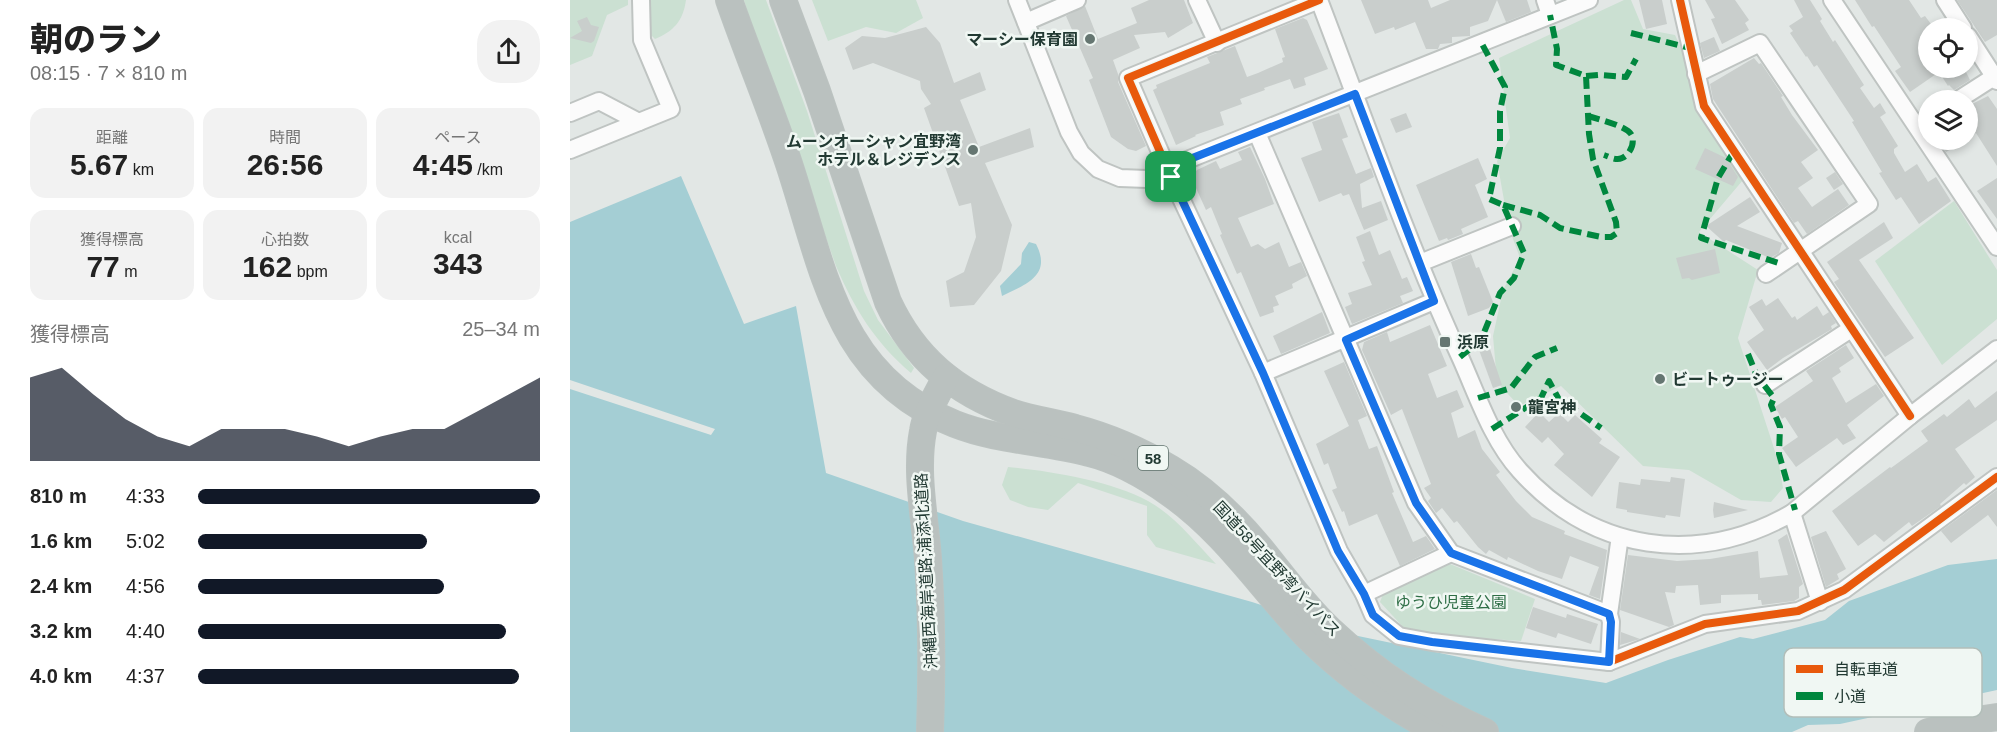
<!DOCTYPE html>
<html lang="ja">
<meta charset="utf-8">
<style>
:root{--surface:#fff;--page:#f2f2f2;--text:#222;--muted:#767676;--accent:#111827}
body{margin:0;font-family:Helvetica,"Noto Sans JP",sans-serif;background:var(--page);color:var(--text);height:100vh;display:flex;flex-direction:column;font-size:22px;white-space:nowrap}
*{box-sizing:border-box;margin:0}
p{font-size:20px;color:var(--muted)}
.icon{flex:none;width:33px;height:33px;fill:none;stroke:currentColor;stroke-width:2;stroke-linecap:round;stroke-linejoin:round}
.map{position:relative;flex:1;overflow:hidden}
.drawer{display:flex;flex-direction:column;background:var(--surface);width:570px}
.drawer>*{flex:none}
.buttons{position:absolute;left:1348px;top:18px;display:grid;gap:12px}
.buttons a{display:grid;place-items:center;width:60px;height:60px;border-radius:50%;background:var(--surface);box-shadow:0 3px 9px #0003;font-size:30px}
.pin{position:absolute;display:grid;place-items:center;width:51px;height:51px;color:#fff;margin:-26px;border-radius:12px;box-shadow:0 3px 9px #0006}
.round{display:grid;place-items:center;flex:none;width:63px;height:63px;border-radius:24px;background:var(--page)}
.summary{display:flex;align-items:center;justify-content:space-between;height:102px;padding:0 30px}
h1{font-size:33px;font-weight:800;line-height:45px}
.metrics{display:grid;grid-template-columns:repeat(3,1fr);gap:9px;height:102px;padding:6px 30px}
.metrics div{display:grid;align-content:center;border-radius:15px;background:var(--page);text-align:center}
.metrics b{font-size:30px;font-weight:800}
.metrics small{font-size:16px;font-weight:400}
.metrics p{font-size:16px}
.chart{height:168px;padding:12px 30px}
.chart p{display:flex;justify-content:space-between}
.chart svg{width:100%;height:108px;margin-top:6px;fill:var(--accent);opacity:.7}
ul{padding:0 30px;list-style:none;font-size:20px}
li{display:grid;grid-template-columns:96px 72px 1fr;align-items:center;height:45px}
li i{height:15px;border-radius:8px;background:var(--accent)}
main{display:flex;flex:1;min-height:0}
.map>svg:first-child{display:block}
</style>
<main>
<section class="drawer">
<div class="summary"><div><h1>朝のラン</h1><p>08:15 · 7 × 810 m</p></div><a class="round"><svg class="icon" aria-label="share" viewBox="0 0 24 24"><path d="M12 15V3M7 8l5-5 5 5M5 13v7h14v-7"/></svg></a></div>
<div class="metrics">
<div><p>距離</p><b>5.67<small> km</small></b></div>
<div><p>時間</p><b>26:56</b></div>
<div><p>ペース</p><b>4:45<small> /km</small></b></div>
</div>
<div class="metrics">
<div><p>獲得標高</p><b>77<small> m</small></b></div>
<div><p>心拍数</p><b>162<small> bpm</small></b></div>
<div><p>kcal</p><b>343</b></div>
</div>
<div class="chart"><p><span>獲得標高</span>25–34 m</p>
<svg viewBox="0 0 160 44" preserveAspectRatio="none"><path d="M0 44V10L10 6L20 17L30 27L40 34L50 38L60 31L70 31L80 31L90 34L100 38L110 34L120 31L130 31L140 24L150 17L160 10V44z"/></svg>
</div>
<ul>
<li><b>810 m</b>4:33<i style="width:100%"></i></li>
<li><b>1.6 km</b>5:02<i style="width:67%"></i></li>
<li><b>2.4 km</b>4:56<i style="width:72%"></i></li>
<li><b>3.2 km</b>4:40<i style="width:90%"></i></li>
<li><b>4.0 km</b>4:37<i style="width:94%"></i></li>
</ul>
</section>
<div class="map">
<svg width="1427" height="732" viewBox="0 0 1427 732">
<rect width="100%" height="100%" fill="#e2e7e5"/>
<!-- green -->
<g fill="#cbe0d2">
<polygon points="0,0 58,0 58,5 37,15 22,56 0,65"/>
<path d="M78 0H116C113 21 104 31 85 39L82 36 76 38Z"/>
<path d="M174 0H196L237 111 294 291 308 320 344 368 341 373C305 342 285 310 266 266L187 43Z"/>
<polygon points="242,0 346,0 353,18 326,33 296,27 258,41"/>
<polygon points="1054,0 1061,0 1073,29 1105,35 1173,180 1129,232 1188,270 1168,338 1202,442 1209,465 1213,488 1201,502 1171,500 1119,470 1073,466 991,386 949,406 927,382 923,336 933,290 950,258 939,228 927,161 940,138 929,58"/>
<polygon points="1384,201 1427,270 1427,319 1372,365 1305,261"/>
<path d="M438 467C480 471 541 481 578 501 604 515 626 543 646 564L586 547 577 535V506L508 483 478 510 458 507 440 500 432 485Z"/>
<polygon points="880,564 965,599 951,641 866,635 834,628 810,602 813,594"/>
</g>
<!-- water -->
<g fill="#a4ced4">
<polygon points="111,176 174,324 226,306 256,473 393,521 682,602 788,636 942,668 1036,683 1098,660 1170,637 1183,639 1255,620 1279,601 1378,565 1427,559 1427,690 1270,724 1238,725 1222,732 0,732 0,389 141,435 145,429 0,380 0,222"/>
<path d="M459 242 466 244C482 275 457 284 432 296L430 286 451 264 452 253Z"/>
</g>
<!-- building -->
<g fill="#c9cecc">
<polygon points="579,0 614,0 623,23 598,38 595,32 564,35 570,48 543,60 548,74 548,82 576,146 566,151 558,149 541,137 519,80 523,78 496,16 515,6 528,39 567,23 561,8"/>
<polygon points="791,0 858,0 861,8 880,0 957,0 961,12 936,22 927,0 918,21 900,27 900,36 882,37 882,43 870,44 868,49 856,49 845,22 825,30 824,27 805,34"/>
<polygon points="1069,0 1092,0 1097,24 1076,29"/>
<polygon points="1135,0 1165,0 1179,20 1175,23 1179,30 1152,44 1141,19 1145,18"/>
<polygon points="1224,0 1240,0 1252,19 1250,21 1263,42 1265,40 1294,85 1290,88 1304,108 1310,103 1316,113 1310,117 1328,146 1324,149 1324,153 1335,172 1347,164 1358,182 1366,177 1381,201 1349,224 1331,197 1326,200 1309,173 1312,172 1282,122 1284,121 1247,65 1244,67 1237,56 1236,57 1220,33 1223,31 1219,26 1233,17"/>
<polygon points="1285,0 1339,0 1351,18 1355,16 1364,28 1359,28 1359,68 1394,68 1400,80 1384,90 1379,85 1378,86 1369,72 1340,92 1325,71 1331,67 1304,26 1302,27"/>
<polygon points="1387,0 1427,0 1427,35 1415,42"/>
<polygon points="17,17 21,25 29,27 24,41 21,43 0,38 12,31 7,21"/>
<polygon points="733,18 737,20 758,69 734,78 736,85 724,89 720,79 694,88 695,90 670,99 672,104 650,112 654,125 625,135 626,136 606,145 583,90 587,88 586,85 640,63 637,57 665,46 677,77 688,73 713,62 712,58 715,57 705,29"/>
<polygon points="356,27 370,43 384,83 410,72 416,90 390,100 409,147 460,128 464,147 415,163 442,225 431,271 404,305 380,307 376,281 394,272 406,237 401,203 389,206 354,108 361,104 351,89 350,81 303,63 283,70 275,48 292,36 315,38"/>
<polygon points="1144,37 1150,51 1134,58 1130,43"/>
<polygon points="1184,58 1189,64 1191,63 1213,96 1211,97 1222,115 1248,150 1231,162 1243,178 1228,188 1242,207 1268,189 1279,205 1237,234 1228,221 1224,223 1143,99 1140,84"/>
<polygon points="1418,96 1427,109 1427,166 1406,133 1398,139 1398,106"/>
<polygon points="769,113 778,137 772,139 786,174 801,168 804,177 790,184 792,208 811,201 818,220 794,230 779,194 773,196 771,193 749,202 731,158 752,150 742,122"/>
<polygon points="836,113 842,127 826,133 820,119"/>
<polygon points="1368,140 1397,140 1376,152"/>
<polygon points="680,147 695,179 704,204 668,218 681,247 688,244 695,249 709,242 719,267 731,262 737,276 722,284 723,288 705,296 709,305 703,307 704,312 690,317 671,272 667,274 650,235 652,234 641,207 636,210 621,177 627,170 646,161 650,169 672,160 668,152"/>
<polygon points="1135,148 1156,158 1168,177 1163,186 1125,169"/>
<polygon points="908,158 917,179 905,185 918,217 891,229 893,234 878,240 877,238 869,241 846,185"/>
<polygon points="1265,172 1273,184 1264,190 1256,178"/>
<polygon points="1427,178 1427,219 1407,191"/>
<polygon points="1180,197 1190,212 1167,226 1212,243 1209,253 1200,258 1156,240 1154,242 1136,226"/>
<polygon points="1314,222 1323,238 1289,260 1344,338 1315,357 1264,282 1269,279 1257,262"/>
<polygon points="800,231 809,255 820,250 832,279 837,277 843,291 830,296 833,303 782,324 775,307 782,304 778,293 802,285 792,262 795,261 786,237"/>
<polygon points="1145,249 1150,273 1122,280 1119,278 1112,279 1106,258"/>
<polygon points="901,254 906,268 909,267 923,302 919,308 898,316 881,262"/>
<polygon points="1208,298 1222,318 1225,316 1227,320 1247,306 1253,316 1259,312 1266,323 1261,326 1262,329 1213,358 1197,370 1177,342 1194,330 1179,307 1192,299 1196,306"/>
<polygon points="752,312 760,333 711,354 703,336"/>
<polygon points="860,325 877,366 858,374 867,398 887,390 894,407 881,413 888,438 905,430 912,449 930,472 926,475 946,501 962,517 995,531 994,534 1037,550 1030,599 1019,595 1029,567 1000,556 992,579 968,571 938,557 937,560 919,550 916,554 908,547 887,521 884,523 872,508 866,513 858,501 861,498 854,488 861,484 832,409 821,415 792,350 794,342 817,332 820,342"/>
<polygon points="918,343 932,385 923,388 909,350"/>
<polygon points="1276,345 1284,358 1269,368 1271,372 1262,378 1276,403 1306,384 1314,396 1277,425 1286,438 1273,445 1267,438 1226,467 1212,448 1228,437 1215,417 1212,419 1205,407 1243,381 1236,371"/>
<polygon points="774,362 797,416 788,420 799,449 807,446 824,492 822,493 843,542 856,536 865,549 830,566 807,514 779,526 774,511 772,512 762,490 767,488 758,463 754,465 746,444 779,426 754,371"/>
<polygon points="1427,391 1427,420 1385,449 1405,477 1396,485 1394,483 1370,504 1371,506 1342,526 1339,522 1314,542 1305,534 1288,546 1262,511 1320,467 1321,468 1358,441 1351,431 1374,414 1377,417 1399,399 1405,408"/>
<polygon points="969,412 979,422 989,413 998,422 1005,415 1032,439 1029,443 1050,457 1022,497 984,465 994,454 978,437 972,443 955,427"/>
<polygon points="1101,477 1115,479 1110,517 1096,515 1095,518 1057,512 1057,510 1046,508 1049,482 1070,485 1071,479 1100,482"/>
<polygon points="1427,490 1427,527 1418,515 1381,543 1371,531"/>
<polygon points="1144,502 1178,510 1144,518 1143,510"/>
<polygon points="1256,531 1276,569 1267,574 1269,579 1256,587 1241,537"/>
<polygon points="1217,534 1233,584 1229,587 1229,598 1224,601 1192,605 1191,600 1188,600 1188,594 1151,595 1151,603 1130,605 1128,585 1106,586 1105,593 1095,592 1104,625 1099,627 1050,610 1058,555 1107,561 1140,559 1188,551 1190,578 1218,575 1208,540"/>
<polygon points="963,607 996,618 997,614 1028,624 1021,644 988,633 986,638 956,628"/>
<polygon points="1051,632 1070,639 1050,645"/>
</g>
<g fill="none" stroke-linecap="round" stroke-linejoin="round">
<defs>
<g id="minor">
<polyline points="447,0 499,132 511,153 528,169 550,178 577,179 597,168 1019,0"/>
<polyline points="627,0 647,43"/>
<polyline points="749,0 558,78 601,177 693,373 769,551 794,594 803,615 829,636 862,642 1039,662 1135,624 1228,611 1274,590 1427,477"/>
<path d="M749 0C795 120 837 242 891 359 908 397 922 440 950 471 1023 552 1127 567 1222 513L1340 416 1427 349"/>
<polyline points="975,0 980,15"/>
<polyline points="1110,0 1134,106 1340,416"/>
<polyline points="1262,0 1427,247"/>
<polyline points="1375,0 1393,28"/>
<polyline points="456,22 507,0"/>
<polyline points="1398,36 1427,81"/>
<polyline points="1126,74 1190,43 1299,204 1196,274"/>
<polyline points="1388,100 1427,75"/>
<polyline points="0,113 29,101 69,122"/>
<polyline points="687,133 846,503 881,553 1039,614"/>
<polyline points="0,150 101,109 72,40 71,0"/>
<polyline points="850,263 942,226"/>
<polyline points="693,373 864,301"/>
<polyline points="1195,385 1281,329"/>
<polyline points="1222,513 1250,602"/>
<polyline points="794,594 881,553"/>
<polyline points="1039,662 1041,622 1039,614 1049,543"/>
</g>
<g id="highway">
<path d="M159 0C178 55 201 109 219 164 254 270 267 378 385 424 428 441 475 441 519 453 548 460 577 477 601 494 656 533 691 588 737 636 776 675 820 706 869 732"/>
<path d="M213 0 247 91 318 302C344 358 385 392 443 413 463 420 485 422 505 428 539 437 571 451 601 469 635 489 664 517 689 547 712 575 733 605 760 630 808 675 855 705 915 732"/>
<path d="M360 732C362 674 362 617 358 559 355 517 345 473 353 431 356 412 367 395 376 377"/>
<polyline points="1358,732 1407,720 1427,717"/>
</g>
</defs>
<!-- minor casing -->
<use href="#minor" stroke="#bfc4c2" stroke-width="20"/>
<!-- highway casing -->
<use href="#highway" stroke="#bcc3c1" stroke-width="28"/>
<!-- minor -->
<use href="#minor" stroke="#fbfbfb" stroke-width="16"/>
<!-- highway -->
<use href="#highway" stroke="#bac1bf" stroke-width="26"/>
<!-- quiet -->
<g stroke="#00873e" stroke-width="6" stroke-dasharray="12 6" stroke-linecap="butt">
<polyline points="1061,33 1120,48"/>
<polyline points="1016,76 1029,75 1056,77 1066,59"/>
<path d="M1018 116C1028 119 1056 126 1061 134 1066 142 1060 155 1052 158 1046 161 1040 157 1034 155"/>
<polyline points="1164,151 1148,178 1131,238 1212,264"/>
<polyline points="933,205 970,215 990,228 1031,237 1041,237 1047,233 1046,222 1023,159 1019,134 1016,76 986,65 987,49 980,15"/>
<polyline points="1178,354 1187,376 1204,398 1201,405 1210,427 1209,454 1225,510"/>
<polyline points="890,357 911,340 930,293 944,278 954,253 933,205 919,199 930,148 930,111 935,87 911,42"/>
<polyline points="908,398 941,388 965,357 987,348"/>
<polyline points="922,429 971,398 979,381 992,405 1004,409 1031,428"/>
</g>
<defs>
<g id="cycleway">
<polyline points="749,0 558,78 601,177 693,373 769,551 794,594 803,615 829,636 862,642 1039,662 1135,624 1228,611 1274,590 1427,477"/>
<polyline points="1110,0 1134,106 1340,416"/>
</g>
</defs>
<!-- cycleway casing -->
<use href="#cycleway" stroke="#f0f7f3" stroke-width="11"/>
<!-- cycleway -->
<use href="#cycleway" stroke="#e8590c" stroke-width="8"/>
</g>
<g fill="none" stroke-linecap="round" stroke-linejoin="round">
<defs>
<polygon id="route" points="785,94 864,301 776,340 846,503 881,553 1039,614 1041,622 1039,662 862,642 829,636 803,615 794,594 768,551 693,373 597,168"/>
</defs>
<!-- route casing -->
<use href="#route" stroke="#fff" stroke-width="12"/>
<!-- route -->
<use href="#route" stroke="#1a73e8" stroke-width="8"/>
</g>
<!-- markers -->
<g fill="#657671" stroke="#f0f7f3" stroke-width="2">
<circle cx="520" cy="39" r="6"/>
<circle cx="403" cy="150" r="6"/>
<rect x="869" y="336" width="12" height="12" rx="3"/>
<circle cx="1090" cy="379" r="6"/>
<circle cx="946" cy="407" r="6"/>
</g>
<g text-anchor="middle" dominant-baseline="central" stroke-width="5" stroke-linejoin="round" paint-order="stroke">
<!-- shield labels -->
<rect fill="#f0f7f3" stroke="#5f726c" stroke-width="1.5" x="568" y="446" width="30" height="24" rx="4.5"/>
<g font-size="15" font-weight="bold" fill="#213932">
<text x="583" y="458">58</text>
</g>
<!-- poi labels -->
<g font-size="16" font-weight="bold" fill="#213932" stroke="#f0f7f3" text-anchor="start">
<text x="508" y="39" text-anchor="end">マーシー保育園</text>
<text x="391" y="141" text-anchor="end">ムーンオーシャン宜野湾<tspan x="391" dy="18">ホテル＆レジデンス</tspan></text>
<text x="887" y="342">浜原</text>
<text x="1102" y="379">ビートゥージー</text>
<text x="958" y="407">龍宮神</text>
</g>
<!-- street labels -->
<g font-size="16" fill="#213932" stroke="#f0f7f3">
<text transform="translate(707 569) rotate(47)">国道58号宜野湾バイパス</text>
<text transform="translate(356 571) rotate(-93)">沖縄西海岸道路;浦添北道路</text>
</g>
<!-- park labels -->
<g font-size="16" fill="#2e6e46" stroke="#f0f7f3">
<text x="881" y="602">ゆうひ児童公園</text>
</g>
</g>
<!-- legend -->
<rect x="1214" y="648" width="198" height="69" rx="9" fill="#f0f7f3" stroke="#b2beb9" stroke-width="1.5"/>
<rect x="1226" y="665" width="27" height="8" fill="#e8590c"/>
<rect x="1226" y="692" width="27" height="8" fill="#00873e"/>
<g font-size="16" fill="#213932">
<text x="1264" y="675">自転車道</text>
<text x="1264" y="702">小道</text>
</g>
</svg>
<div class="buttons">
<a><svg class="icon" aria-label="locate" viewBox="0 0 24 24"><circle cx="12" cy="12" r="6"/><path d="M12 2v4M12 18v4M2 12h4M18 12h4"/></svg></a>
<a><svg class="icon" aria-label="layers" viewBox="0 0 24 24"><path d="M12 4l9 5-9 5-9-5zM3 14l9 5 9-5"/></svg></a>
</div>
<div class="pin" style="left:601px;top:177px;background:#1e9e55"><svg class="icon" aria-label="arrive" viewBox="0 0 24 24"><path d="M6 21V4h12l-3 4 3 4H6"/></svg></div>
</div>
</main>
